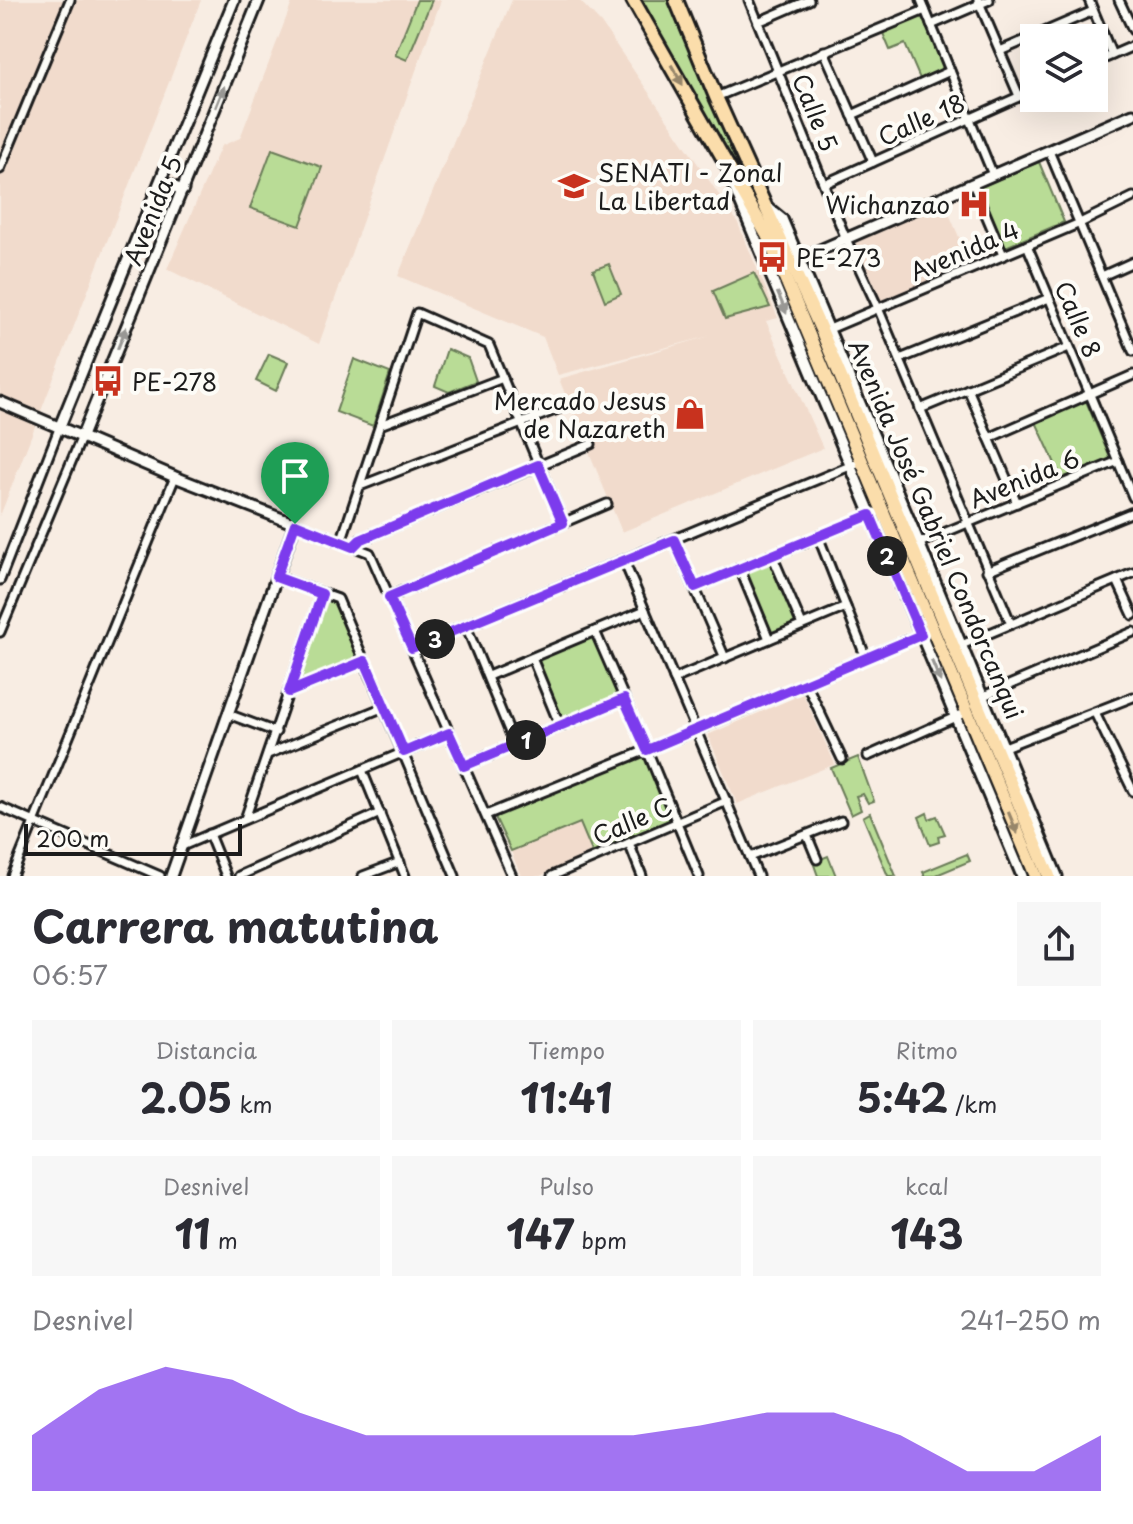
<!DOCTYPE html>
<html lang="es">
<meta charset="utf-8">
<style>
:root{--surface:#fff;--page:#f7f7f7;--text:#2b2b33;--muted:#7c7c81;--accent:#7c3aed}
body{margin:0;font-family:"Playpen Sans",sans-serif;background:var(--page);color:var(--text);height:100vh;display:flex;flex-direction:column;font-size:30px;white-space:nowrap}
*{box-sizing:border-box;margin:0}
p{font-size:26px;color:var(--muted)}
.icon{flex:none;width:44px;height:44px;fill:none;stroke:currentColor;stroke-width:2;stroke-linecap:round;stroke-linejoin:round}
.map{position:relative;height:876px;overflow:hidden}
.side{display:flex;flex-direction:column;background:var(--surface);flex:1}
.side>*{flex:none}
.buttons{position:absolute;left:1020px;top:24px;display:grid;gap:16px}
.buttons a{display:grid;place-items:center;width:88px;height:88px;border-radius:0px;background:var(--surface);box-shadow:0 8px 32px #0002;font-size:40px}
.scale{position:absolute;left:24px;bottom:20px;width:218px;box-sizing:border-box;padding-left:8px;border:4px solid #1c1c1c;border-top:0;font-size:22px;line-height:28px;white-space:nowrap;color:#1c1c1c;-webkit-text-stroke:6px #fdfcf7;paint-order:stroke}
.pin{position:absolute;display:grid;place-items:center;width:68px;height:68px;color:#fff;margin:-82px -34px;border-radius:50% 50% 50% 0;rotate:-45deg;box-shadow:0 0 8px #0007}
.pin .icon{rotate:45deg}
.km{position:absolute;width:40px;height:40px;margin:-20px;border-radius:50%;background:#222;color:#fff;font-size:22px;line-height:40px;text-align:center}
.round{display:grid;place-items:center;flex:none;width:84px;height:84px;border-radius:0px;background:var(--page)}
.summary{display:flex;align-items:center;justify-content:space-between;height:136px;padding:0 32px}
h1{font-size:44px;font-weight:700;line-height:60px}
.figures{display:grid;grid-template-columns:repeat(3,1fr);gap:12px;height:136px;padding:8px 32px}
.figures div{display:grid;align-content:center;border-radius:0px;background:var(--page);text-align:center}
.figures b{font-size:40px;font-weight:700}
.figures small{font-size:22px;font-weight:400}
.figures p{font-size:22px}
.chart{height:224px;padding:16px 32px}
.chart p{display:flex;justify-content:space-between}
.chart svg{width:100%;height:144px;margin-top:8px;fill:var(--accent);opacity:.7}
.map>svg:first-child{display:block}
</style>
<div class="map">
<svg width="1133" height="876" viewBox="0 0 1133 876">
<rect width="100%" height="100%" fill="#f8ede3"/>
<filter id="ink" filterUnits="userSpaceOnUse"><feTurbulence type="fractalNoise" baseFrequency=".0125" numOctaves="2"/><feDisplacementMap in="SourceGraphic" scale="16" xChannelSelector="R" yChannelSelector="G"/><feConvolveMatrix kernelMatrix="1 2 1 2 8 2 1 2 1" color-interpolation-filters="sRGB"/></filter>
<g filter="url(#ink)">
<!-- built -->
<g fill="#f1dbcc">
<polygon points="0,0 201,0 0,516"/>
<polygon points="293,0 441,0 319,344 167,269 221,146 240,138"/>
<polygon points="512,0 579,0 601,23 737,221 778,318 766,321 823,448 622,532 559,379 710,336 558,375 543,337 398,276"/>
<polygon points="945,204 970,263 881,302 855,242"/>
<polygon points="803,694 835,764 737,804 708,735"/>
<polygon points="580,823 593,854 540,876 521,876 511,851"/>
</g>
<!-- green -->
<g fill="#b9dc96" stroke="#6a7c59" stroke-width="2">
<polygon points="417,0 432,0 407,60 395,55"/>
<polygon points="638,0 670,0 765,222"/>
<polygon points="923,14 946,68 920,79 905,44 890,50 882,31"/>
<polygon points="272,149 322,167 300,226 250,208"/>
<polygon points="1039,162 1064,222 1003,248 978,188"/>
<polygon points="609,264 621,294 605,301 593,270"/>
<polygon points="754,273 770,307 725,319 713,291"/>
<polygon points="447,349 468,358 476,381 449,392 435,386"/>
<polygon points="269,354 288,362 276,391 256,381"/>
<polygon points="354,359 390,373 373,426 336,412"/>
<polygon points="1086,401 1111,460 1063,481 1036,422"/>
<polygon points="770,560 798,624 771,635 744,572"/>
<polygon points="324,598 337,602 361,658 293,688"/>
<polygon points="593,637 619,698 562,722 536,660"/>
<polygon points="644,753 673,822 593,854 580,823 511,851 494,815"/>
<polygon points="858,757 874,801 868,803 863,794 856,796 861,810 851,815 831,768"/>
<polygon points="870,813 896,876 888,876 863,817"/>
<polygon points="927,813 929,819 937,816 945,834 938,836 939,842 930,845 919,817"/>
<polygon points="967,854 970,861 934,876 925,876 923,872"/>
<polygon points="828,856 836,876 818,876 813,862"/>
</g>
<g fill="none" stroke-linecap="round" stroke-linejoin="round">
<defs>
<g id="minor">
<polyline points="749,0 846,239 878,308 1011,624"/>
<polyline points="921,0 993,175"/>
<polyline points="978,0 1019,96"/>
<polyline points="1089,0 1112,55"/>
<polyline points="1119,0 1133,30"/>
<polyline points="758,22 809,0"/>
<polyline points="931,25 989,0"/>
<polyline points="824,51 873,162"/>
<polyline points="1000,51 1093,11"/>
<polyline points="1094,63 1133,46"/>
<polyline points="716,97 925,10"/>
<polyline points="852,115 950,71"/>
<polyline points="1049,151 1133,351"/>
<polyline points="0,169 70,0"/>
<polyline points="824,184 1034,90"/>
<polyline points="973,184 1003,255"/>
<polyline points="1027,245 1133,497"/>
<polyline points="1102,276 1133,262"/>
<polyline points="827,330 1080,223 1133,197"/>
<polyline points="900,359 1049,298"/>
<polyline points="968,389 1017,503"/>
<polyline points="920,409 1069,347"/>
<polyline points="380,425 503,378"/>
<polyline points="989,438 1133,375"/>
<polyline points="360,486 568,405"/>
<polyline points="295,524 370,553 512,876"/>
<polyline points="818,536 866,658"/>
<polyline points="674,540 725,658"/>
<polyline points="341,542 417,313 489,345 563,523"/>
<polyline points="917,544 1118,461"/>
<polyline points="353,547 360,540 591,444"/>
<polyline points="772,555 802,625"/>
<polyline points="624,561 758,876"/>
<polyline points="740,569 769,639"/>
<polyline points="987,571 1133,512"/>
<polyline points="276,577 338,599 455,876"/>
<polyline points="0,580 60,426"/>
<polyline points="1117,580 1133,615"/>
<polyline points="695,587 883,510"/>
<polyline points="389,597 607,504"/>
<polyline points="466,626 515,745"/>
<polyline points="595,631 647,750 699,876"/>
<polyline points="0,632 82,436"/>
<polyline points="959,646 1133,573"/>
<polyline points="412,648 862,461"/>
<polyline points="532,658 560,726"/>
<polyline points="488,676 645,610"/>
<polyline points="674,679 846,607"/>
<polyline points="806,683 842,759"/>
<polyline points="289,692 365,661"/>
<polyline points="981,697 1133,632"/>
<polyline points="1095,713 1133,791"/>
<polyline points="228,714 276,732"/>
<polyline points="1002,748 1133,697"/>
<polyline points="268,754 384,707"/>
<polyline points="868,756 960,715"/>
<polyline points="464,766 624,699"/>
<polyline points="362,770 405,876"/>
<polyline points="0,807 160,876"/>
<polyline points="486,815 696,730 934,629"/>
<polyline points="245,819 322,594"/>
<polyline points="209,834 226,876"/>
<polyline points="807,835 817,859"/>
<polyline points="629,843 642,876"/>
<polyline points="182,846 449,733"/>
<polyline points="750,857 841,821"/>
<polyline points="12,876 175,477"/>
<polyline points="239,876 380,813"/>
<polyline points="363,876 400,862"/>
<polyline points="552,876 727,801"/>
</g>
<g id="tertiary">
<polyline points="161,182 183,190"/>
<polyline points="733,185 1022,876"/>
<polyline points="766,206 782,219 799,259 919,543 1057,876"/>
<polyline points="795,261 1133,114"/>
<polyline points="0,402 175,477 295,524 171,876"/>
<polyline points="60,426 234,0"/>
<polyline points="82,436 259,0"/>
</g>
<g id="trunk">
<polyline points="633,0 767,235 1036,876"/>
<polyline points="676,0 716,97 822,332 1049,876"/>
</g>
</defs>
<!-- minor casing -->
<use href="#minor" stroke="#1c1c1c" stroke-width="13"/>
<!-- tertiary casing -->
<use href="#tertiary" stroke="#1c1c1c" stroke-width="15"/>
<!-- trunk casing -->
<use href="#trunk" stroke="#1c1c1c" stroke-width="18"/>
<!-- minor -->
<use href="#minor" stroke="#fdfcf7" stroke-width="7"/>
<!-- tertiary -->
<use href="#tertiary" stroke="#fdfcf7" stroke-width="9"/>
<!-- trunk -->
<use href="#trunk" stroke="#fbddab" stroke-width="12"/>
</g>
<!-- one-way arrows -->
<defs><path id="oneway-solid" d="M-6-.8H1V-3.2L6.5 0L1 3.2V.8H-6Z" transform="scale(2)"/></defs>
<g fill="#97866b">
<use href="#oneway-solid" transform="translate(677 75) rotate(60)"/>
<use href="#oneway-solid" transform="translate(1013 823) rotate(67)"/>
</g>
<g fill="#989794">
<use href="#oneway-solid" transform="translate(220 97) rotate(-68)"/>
<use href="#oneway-solid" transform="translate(782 303) rotate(67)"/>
<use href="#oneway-solid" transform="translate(122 338) rotate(-68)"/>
<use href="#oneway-solid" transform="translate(936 671) rotate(67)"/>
</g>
</g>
<g fill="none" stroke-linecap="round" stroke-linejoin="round" filter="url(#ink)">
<defs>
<polygon id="route" points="538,465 563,523 389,597 412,648 674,540 695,587 870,515 921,635 647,750 624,699 464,766 449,733 404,752 365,661 289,692 322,594 276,577 295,524 353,547 360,540"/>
</defs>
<!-- route casing -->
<use href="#route" stroke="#fff" stroke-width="16"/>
<!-- route -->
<use href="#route" stroke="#7c3aed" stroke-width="10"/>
</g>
<!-- icons -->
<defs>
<symbol id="university-bare" viewBox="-9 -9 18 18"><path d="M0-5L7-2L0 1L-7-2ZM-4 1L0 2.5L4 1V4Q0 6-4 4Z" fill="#c8321e" stroke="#fdfcf7" stroke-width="2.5" paint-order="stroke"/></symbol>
<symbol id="hospital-bare" viewBox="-9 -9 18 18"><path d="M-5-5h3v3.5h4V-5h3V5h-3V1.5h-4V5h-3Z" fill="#c8321e" stroke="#fdfcf7" stroke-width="2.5" paint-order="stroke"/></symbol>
<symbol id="bus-bare" viewBox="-9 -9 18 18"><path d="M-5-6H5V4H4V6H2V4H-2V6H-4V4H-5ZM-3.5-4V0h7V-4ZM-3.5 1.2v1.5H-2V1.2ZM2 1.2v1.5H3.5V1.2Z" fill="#c8321e" stroke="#fdfcf7" stroke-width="2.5" paint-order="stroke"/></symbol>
<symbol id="shop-bare" viewBox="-9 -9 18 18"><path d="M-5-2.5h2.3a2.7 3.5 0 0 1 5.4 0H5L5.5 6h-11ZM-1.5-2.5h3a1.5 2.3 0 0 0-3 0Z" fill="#c8321e" stroke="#fdfcf7" stroke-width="2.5" paint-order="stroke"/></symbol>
</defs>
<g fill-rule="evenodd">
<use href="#university-bare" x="552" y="164" width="44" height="44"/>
<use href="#hospital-bare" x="952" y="182" width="44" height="44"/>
<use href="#bus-bare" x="750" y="235" width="44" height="44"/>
<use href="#bus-bare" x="86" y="359" width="44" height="44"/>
<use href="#shop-bare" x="668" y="392" width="44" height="44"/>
</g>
<g text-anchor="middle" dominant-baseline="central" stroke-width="8" stroke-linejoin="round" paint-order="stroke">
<!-- street labels -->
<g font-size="24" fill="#1c1c1c" stroke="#fdfcf7">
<text transform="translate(816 112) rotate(68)">Calle 5</text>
<text transform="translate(921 119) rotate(-24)">Calle 18</text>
<text transform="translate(152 210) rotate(-68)">Avenida 5</text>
<text transform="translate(964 250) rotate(-23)">Avenida 4</text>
<text transform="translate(1079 319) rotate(67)">Calle 8</text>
<text transform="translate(1024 478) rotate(-22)">Avenida 6</text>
<text transform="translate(937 529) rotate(67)">Avenida José Gabriel Condorcanqui</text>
<text transform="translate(632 820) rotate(-23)">Calle C</text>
</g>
<!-- poi labels -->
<g font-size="24" fill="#1c1c1c" stroke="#fdfcf7" text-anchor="start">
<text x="598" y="172">SENATI - Zonal<tspan x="598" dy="28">La Libertad</tspan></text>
<text x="950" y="204" text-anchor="end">Wichanzao</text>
<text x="796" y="257">PE-273</text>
<text x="132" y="381">PE-278</text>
<text x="666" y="400" text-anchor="end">Mercado Jesus<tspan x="666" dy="28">de Nazareth</tspan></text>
</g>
</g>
</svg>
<div class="buttons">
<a><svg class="icon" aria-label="layers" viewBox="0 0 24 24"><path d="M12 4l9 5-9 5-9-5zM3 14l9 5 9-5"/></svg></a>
</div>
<div class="scale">200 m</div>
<div class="pin" style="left:295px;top:524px;background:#1e9e55"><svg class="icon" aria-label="arrive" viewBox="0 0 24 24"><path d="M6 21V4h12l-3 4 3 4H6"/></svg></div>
<b class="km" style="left:526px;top:740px">1</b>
<b class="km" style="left:887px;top:556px">2</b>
<b class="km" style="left:435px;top:639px">3</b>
</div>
<section class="side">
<div class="summary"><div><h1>Carrera matutina</h1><p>06:57</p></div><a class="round"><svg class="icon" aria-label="share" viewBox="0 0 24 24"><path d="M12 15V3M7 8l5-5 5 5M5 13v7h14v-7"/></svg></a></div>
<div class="figures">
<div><p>Distancia</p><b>2.05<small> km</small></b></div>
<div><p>Tiempo</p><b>11:41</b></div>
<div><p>Ritmo</p><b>5:42<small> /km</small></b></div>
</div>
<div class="figures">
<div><p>Desnivel</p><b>11<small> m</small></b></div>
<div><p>Pulso</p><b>147<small> bpm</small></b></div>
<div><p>kcal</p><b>143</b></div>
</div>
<div class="chart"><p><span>Desnivel</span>241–250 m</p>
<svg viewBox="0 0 160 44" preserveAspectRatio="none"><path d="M0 44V27L10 13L20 6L30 10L40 20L50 27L60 27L70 27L80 27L90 27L100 24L110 20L120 20L130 27L140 38L150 38L160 27V44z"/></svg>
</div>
</section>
